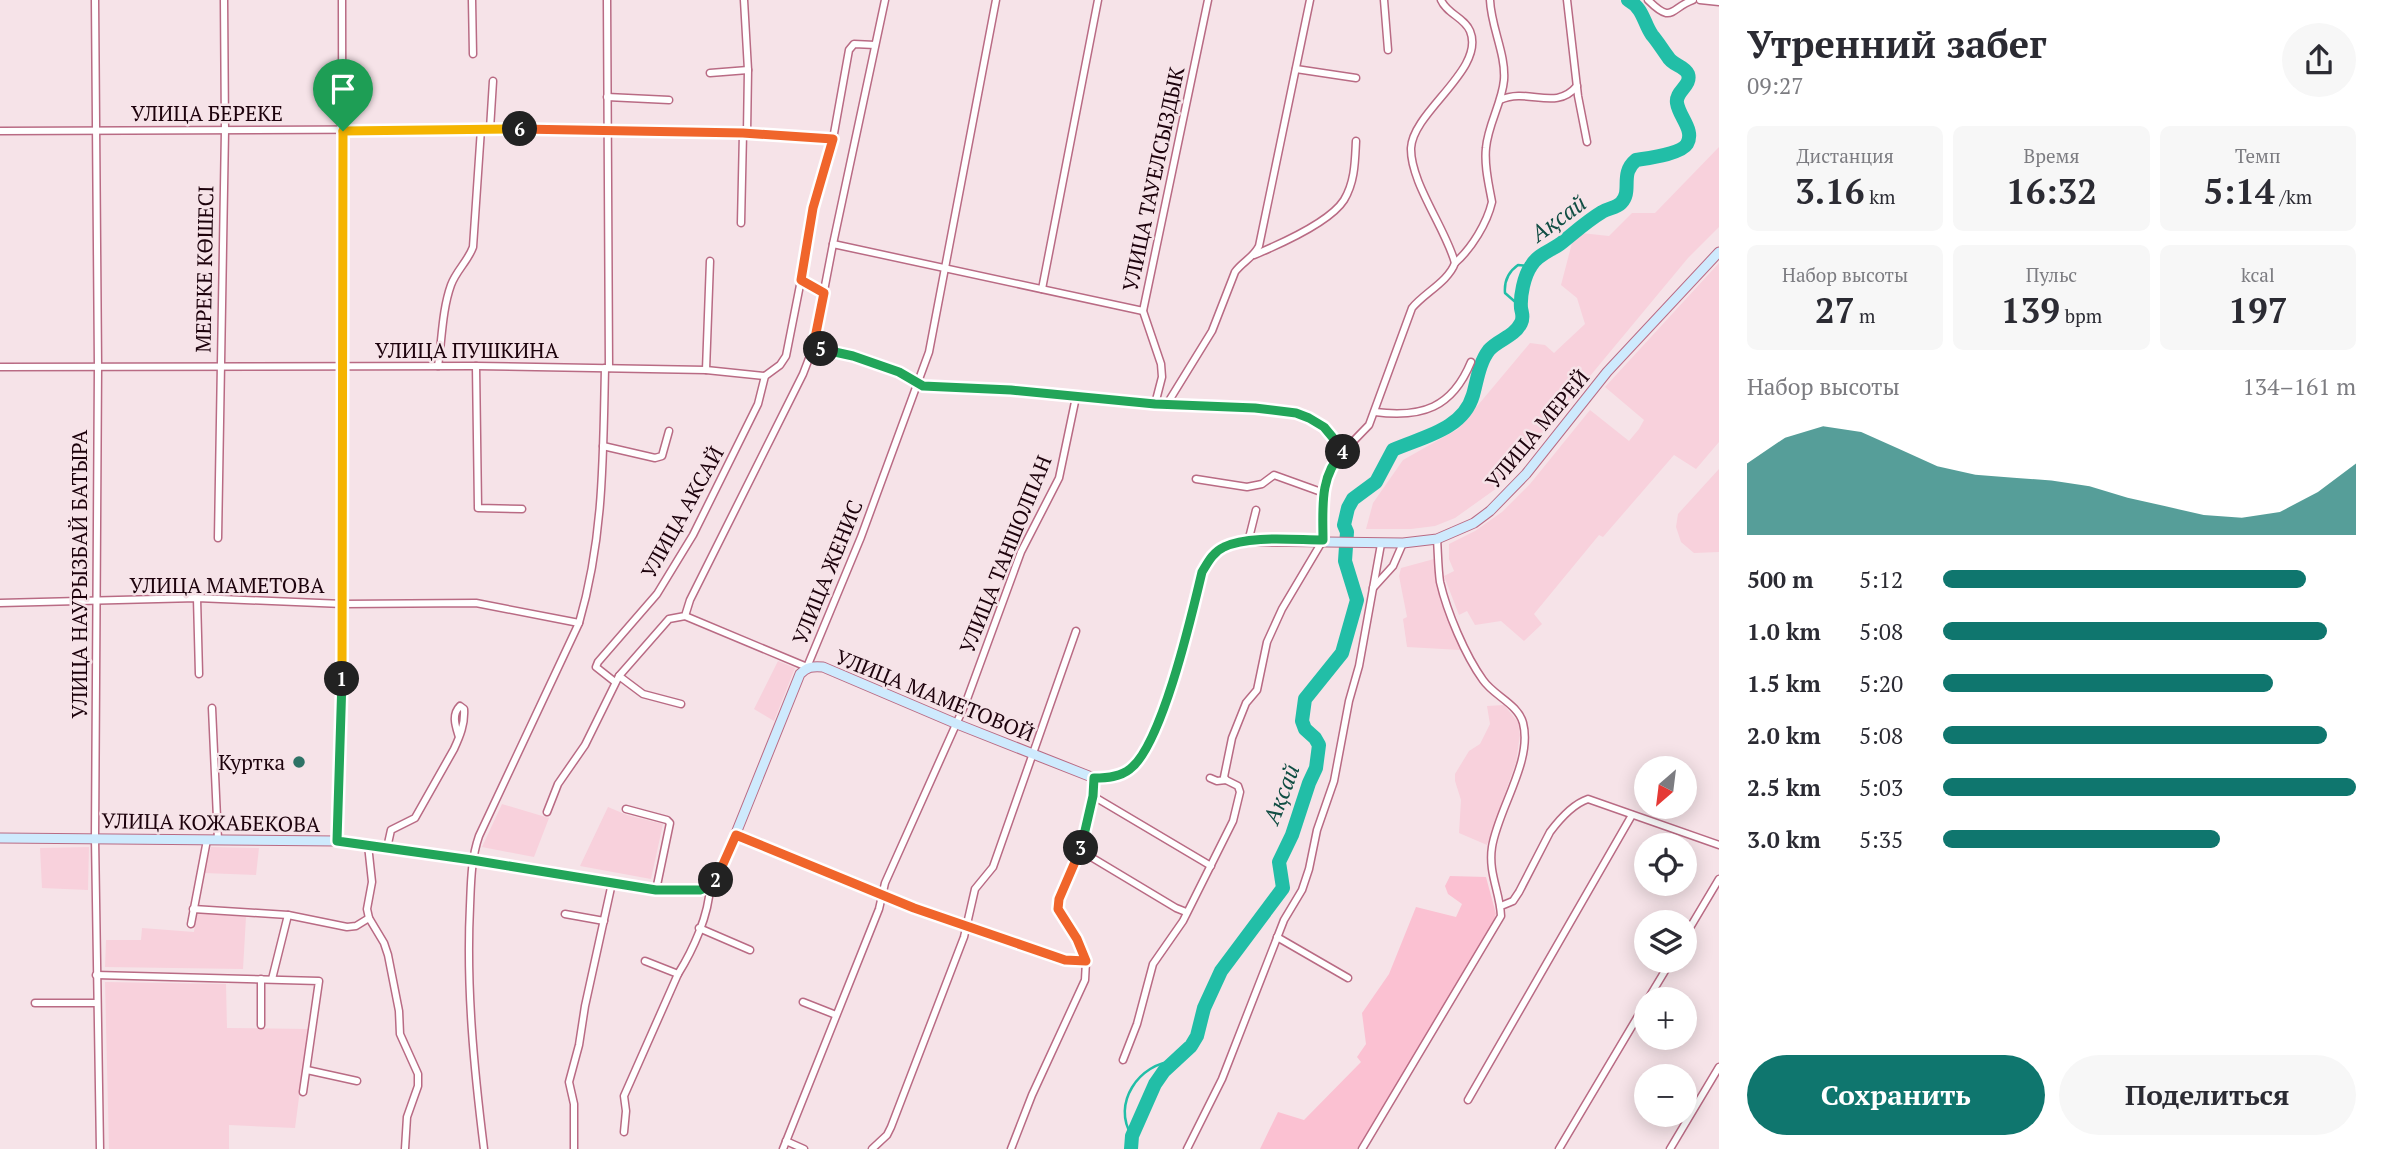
<!DOCTYPE html>
<html lang="ru">
<meta charset="utf-8">
<style>
:root{--surface:#fff;--page:#f7f7f7;--text:#2b2b33;--muted:#7c7c81;--accent:#0f766e}
body{margin:0;font-family:"PT Serif",serif;background:var(--page);color:var(--text);height:100vh;display:flex;flex-direction:column;font-size:26px;white-space:nowrap}
*{box-sizing:border-box;margin:0}
p{font-size:23px;color:var(--muted)}
.icon{flex:none;width:38px;height:38px;fill:none;stroke:currentColor;stroke-width:2;stroke-linecap:round;stroke-linejoin:round}
.map{position:relative;flex:1;overflow:hidden}
.panel{display:flex;flex-direction:column;background:var(--surface);width:665px}
.panel>*{flex:none}
.needle{width:46px;rotate:208deg}
.tools{position:absolute;left:1634px;top:756px;display:grid;gap:14px}
.tools a{display:grid;place-items:center;width:63px;height:63px;border-radius:50%;background:var(--surface);box-shadow:0 4px 18px #0003;font-size:35px}
.pin{position:absolute;display:grid;place-items:center;width:60px;height:60px;color:#fff;margin:-72px -30px;border-radius:50% 50% 50% 0;rotate:-45deg;box-shadow:0 0 7px #0007}
.pin .icon{rotate:45deg}
.km{position:absolute;width:35px;height:35px;margin:-18px;border-radius:50%;background:#222;color:#fff;font-size:19px;line-height:35px;text-align:center}
.round{display:grid;place-items:center;flex:none;width:74px;height:74px;border-radius:37px;background:var(--page)}
.overview{display:flex;align-items:center;justify-content:space-between;height:119px;padding:0 28px}
h1{font-size:38px;font-weight:700;line-height:52px}
.figures{display:grid;grid-template-columns:repeat(3,1fr);gap:10px;height:119px;padding:7px 28px}
.figures div{display:grid;align-content:center;border-radius:10px;background:var(--page);text-align:center}
.figures b{font-size:35px;font-weight:700}
.figures small{font-size:19px;font-weight:400}
.figures p{font-size:19px}
.chart{height:196px;padding:14px 28px}
.chart p{display:flex;justify-content:space-between}
.chart svg{width:100%;height:126px;margin-top:7px;fill:var(--accent);opacity:.7}
.cta{display:flex;gap:14px;margin-top:auto;padding:14px 28px}
.cta a{flex:1;height:80px;border-radius:42px;background:var(--accent);color:#fff;font-size:28px;font-weight:700;line-height:80px;text-align:center}
.cta a+a{background:var(--page);color:var(--text)}
ul{padding:0 28px;list-style:none;font-size:23px}
li{display:grid;grid-template-columns:112px 84px 1fr;align-items:center;height:52px}
li i{height:18px;border-radius:9px;background:var(--accent)}
main{display:flex;flex:1;min-height:0}
.map>svg:first-child{display:block}
</style>
<main>
<div class="map">
<svg width="1719" height="1149" viewBox="0 0 1719 1149">
<rect width="100%" height="100%" fill="#f6e3e8"/>
<!-- built -->
<g fill="#f8d1dc">
<polygon points="1719,147 1719,227 1688,258 1497,488 1455,518 1435,526 1411,529 1366,529 1373,503 1403,460 1458,429 1530,343 1545,345 1554,353 1585,324 1577,298 1561,285 1572,243 1581,233 1609,236 1632,213 1655,213"/>
<polygon points="1719,263 1719,442 1696,469 1674,455 1603,537 1599,535 1534,614 1542,624 1524,641 1501,621 1475,625 1467,611 1459,615 1444,576 1454,571 1449,559 1449,544 1475,531 1502,512 1530,484 1590,410 1629,441 1639,429 1644,420 1605,387"/>
<polygon points="1719,469 1719,552 1694,553 1681,542 1676,527 1678,514"/>
<polygon points="1434,559 1436,582 1461,650 1407,647 1403,619 1407,617 1399,576 1401,568"/>
<polygon points="778,661 795,668 774,721 754,709"/>
<polygon points="1504,705 1518,722 1520,735 1516,762 1487,845 1459,833 1461,800 1455,781 1455,774 1469,751 1480,744 1490,724 1487,706"/>
<polygon points="502,804 549,818 534,857 482,847"/>
<polygon points="608,807 627,815 663,824 651,879 580,866"/>
<polygon points="89,847 88,890 42,888 40,848"/>
<polygon points="211,847 259,848 256,875 204,873"/>
<polygon points="196,913 246,917 243,969 105,967 106,940 141,940 142,928 194,932"/>
<polygon points="105,982 226,984 227,1028 308,1029 295,1128 229,1125 229,1149 109,1149"/>
</g>
<!-- green -->
<polygon fill="#fbc1d2" points="1450,876 1486,877 1496,914 1491,928 1357,1149 1260,1149 1278,1112 1304,1120 1361,1062 1357,1057 1366,1044 1362,1013 1389,974 1416,907 1456,917 1462,904 1448,894 1445,886"/>
<g fill="none" stroke-linecap="round" stroke-linejoin="round">
<!-- stream -->
<g stroke="#22bea7" stroke-width="2.5">
<path d="M1521 307 1505 293C1504 281 1508 272 1518 265L1530 266"/>
<path d="M1132 1136C1111 1104 1139 1063 1175 1061"/>
</g>
<!-- river -->
<path stroke="#22bea7" stroke-width="14" d="M1131 1149 1132 1136 1155 1084 1164 1071 1191 1046 1197 1036 1204 1008 1221 971 1283 888 1279 862 1292 835 1309 783 1316 768 1319 745 1315 738 1305 729 1302 721 1305 699 1342 653 1357 600 1345 561 1347 532 1344 525 1348 508 1353 499 1376 482 1393 450C1422 437 1463 430 1473 395 1477 381 1479 363 1489 350 1499 339 1514 337 1521 323 1524 317 1522 314 1521 308 1520 296 1524 276 1531 266 1537 255 1550 251 1560 244 1574 233 1587 221 1602 212 1608 208 1616 208 1621 203 1633 191 1619 174 1636 160 1648 158 1681 154 1687 144 1695 130 1679 117 1677 103 1675 91 1692 86 1688 74 1685 66 1672 65 1668 57 1662 49 1658 42 1652 35 1643 22 1644 9 1628 0"/>
<defs>
<g id="minor">
<polyline points="95,0 98,367 95,838 100,1149"/>
<polyline points="472,0 473,54"/>
<polyline points="607,0 609,368"/>
<polyline points="744,0 748,70 747,133"/>
<polyline points="1384,0 1388,50"/>
<polyline points="1567,0 1578,96 1587,142"/>
<path d="M1648 0C1673 25 1670 8 1693 0"/>
<polyline points="1700,0 1719,2"/>
<polyline points="1296,69 1356,78"/>
<polyline points="710,73 748,70"/>
<polyline points="607,97 669,100"/>
<path d="M1500 100C1529 87 1555 112 1577 86"/>
<polyline points="490,129 493,81"/>
<polyline points="0,131 490,129 747,133 833,139"/>
<polyline points="741,223 743,133"/>
<polyline points="833,244 1143,311"/>
<path d="M1254 255C1278 245 1330 222 1344 200 1355 182 1355 161 1356 141"/>
<path d="M1455 263C1472 248 1487 223 1492 202 1489 185 1484 166 1486 148 1488 124 1502 103 1504 80 1506 54 1491 27 1490 0"/>
<polyline points="801,280 824,293"/>
<polyline points="1042,289 1098,0"/>
<polyline points="813,348 853,356 899,372 923,385 1011,390 1155,404 1255,408 1296,413 1309,418 1324,427 1344,451"/>
<path d="M438 366C442 340 442 310 451 285 456 271 468 261 473 247L481 129"/>
<polyline points="476,366 478,508 522,509"/>
<polyline points="0,367 476,366 706,370 765,376"/>
<polyline points="706,370 710,261"/>
<polyline points="1155,404 1162,377 1161,364 1143,311 1208,0"/>
<path d="M1167 404 1212 331 1235 272C1242 262 1253 258 1259 246L1310 0"/>
<path d="M1375 412C1422 418 1452 408 1471 362"/>
<polyline points="603,446 655,458 662,456 669,431"/>
<polyline points="1196,479 1247,487 1262,484 1274,475 1324,493"/>
<polyline points="218,538 225,130 224,0"/>
<polyline points="1248,542 1256,510"/>
<polyline points="1373,588 1393,566 1403,543"/>
<polyline points="197,598 199,674"/>
<polyline points="0,603 197,598 343,604 476,603 579,623"/>
<polyline points="685,616 807,667 861,537 929,352 996,0"/>
<polyline points="619,676 643,694 681,704"/>
<polyline points="615,682 596,667 598,662 657,594 693,535 758,404 765,376 780,365 786,356 801,280 808,228 833,139 849,50 854,44 875,45"/>
<polyline points="212,708 218,840"/>
<polyline points="1210,778 1217,781 1226,780"/>
<polyline points="1093,796 1211,866"/>
<polyline points="626,809 667,820 670,823 656,890"/>
<polyline points="547,812 558,784 585,745 619,676 669,619 685,616 690,600 803,374 813,348 833,244 885,0"/>
<polyline points="736,835 914,908 1064,960 1086,961"/>
<polyline points="337,841 343,604 342,0"/>
<polyline points="368,845 372,882 367,909 369,918 384,943 388,955 399,1011 400,1034 418,1074 418,1086 407,1117 405,1149"/>
<path d="M387 848 391 830 415 818 454 749C460 736 465 724 464 709L460 706C451 715 456 727 459 737"/>
<polyline points="1081,851 1176,908 1186,912"/>
<path d="M1501 906 1513 901 1519 892 1550 832C1559 820 1573 804 1588 799L1719 845"/>
<polyline points="193,909 288,915 347,927 356,926 369,918"/>
<polyline points="565,914 604,921"/>
<polyline points="191,924 207,840"/>
<polyline points="699,928 750,950"/>
<polyline points="1685,936 1719,879"/>
<polyline points="1277,937 1348,978"/>
<polyline points="645,961 678,974"/>
<polyline points="96,975 319,981 303,1092"/>
<polyline points="272,979 288,915"/>
<polyline points="1648,999 1671,961"/>
<polyline points="803,1002 836,1015"/>
<polyline points="35,1003 97,1003"/>
<polyline points="261,1025 261,979"/>
<path d="M1123 1060 1137 1024 1153 964 1183 921 1233 821 1240 792 1238 786 1226 780 1224 777 1232 738 1246 703 1257 690 1267 642 1282 609 1323 540 1324 493 1329 469 1337 458 1369 425 1412 308C1424 293 1448 282 1455 263 1446 229 1410 182 1411 148 1413 111 1486 69 1470 31 1464 17 1447 14 1441 0"/>
<polyline points="307,1070 357,1081"/>
<polyline points="1468,1100 1632,815"/>
<path d="M624 1132 626 1111 624 1096 678 974C693 950 709 915 710 886"/>
<polyline points="786,1141 804,1149"/>
<path d="M484 1149C474 1069 466 987 470 906 471 882 471 859 479 836L579 623C604 537 603 456 605 368"/>
<polyline points="574,1149 574,1104 569,1082 579,1045 585,1006 612,883"/>
<polyline points="783,1149 879,909 885,883 966,702 1021,552 1059,478 1076,397"/>
<polyline points="872,1149 887,1135 891,1127 964,937 975,889 993,867 1076,631"/>
<polyline points="1011,1149 1032,1095 1085,980 1086,961 1083,952 1062,917 1059,899 1081,851 1093,796 1094,778"/>
<polyline points="1187,1149 1222,1079 1284,920 1302,890 1309,869 1317,830 1334,781 1349,701 1359,666 1381,544"/>
<path d="M1362 1149 1501 916C1500 892 1488 873 1492 847 1498 809 1533 761 1523 723 1518 704 1494 696 1483 680 1465 655 1447 612 1440 582 1438 568 1438 553 1437 539"/>
<polyline points="1559,1149 1647,1001"/>
<polyline points="1670,1149 1719,1067"/>
</g>
<path id="secondary" d="M0 838 337 841 472 860 656 890H700L710 886 718 878 800 674C807 667 812 666 823 667L957 724 1094 778C1107 778 1120 777 1130 769 1157 749 1184 645 1193 610 1198 591 1200 565 1217 551 1228 542 1244 542 1258 541L1403 543 1437 539 1474 523 1490 511 1526 474 1607 372 1719 252"/>
</defs>
<!-- minor casing -->
<use href="#minor" stroke="#b96b84" stroke-width="9"/>
<!-- secondary casing -->
<use href="#secondary" stroke="#b96b84" stroke-width="11"/>
<!-- minor -->
<use href="#minor" stroke="#fff" stroke-width="6"/>
<!-- secondary -->
<use href="#secondary" stroke="#ceeafd" stroke-width="9"/>
</g>
<g fill="none" stroke-linecap="round" stroke-linejoin="round">
<defs>
<polyline id="split-1" points="342,679 343,131"/>
<polyline id="split-2" points="342,679 337,841 472,860 656,890 700,890 710,886 716,880"/>
<polyline id="split-3" points="716,880 736,835 914,908 1065,960 1086,961 1077,939 1058,909 1059,899 1081,848"/>
<path id="split-4" d="M1081 848 1093 796 1094 778C1107 778 1120 777 1130 769 1162 745 1192 614 1202 572 1208 562 1213 552 1224 547 1248 535 1295 540 1323 540 1323 509 1319 476 1343 452"/>
<polyline id="split-5" points="821,349 853,356 899,372 923,386 1011,390 1155,404 1255,408 1296,413 1309,418 1324,427 1344,451 1343,452"/>
<polyline id="split-6" points="520,129 743,133 833,139 813,208 801,280 824,293 813,348 821,349"/>
<polyline id="split-7" points="343,131 520,129"/>
</defs>
<!-- split-1 casing -->
<use href="#split-1" stroke="#fff" stroke-width="14"/>
<!-- split-2 casing -->
<use href="#split-2" stroke="#fff" stroke-width="14"/>
<!-- split-3 casing -->
<use href="#split-3" stroke="#fff" stroke-width="14"/>
<!-- split-4 casing -->
<use href="#split-4" stroke="#fff" stroke-width="14"/>
<!-- split-5 casing -->
<use href="#split-5" stroke="#fff" stroke-width="14"/>
<!-- split-6 casing -->
<use href="#split-6" stroke="#fff" stroke-width="14"/>
<!-- split-7 casing -->
<use href="#split-7" stroke="#fff" stroke-width="14"/>
<!-- split-1 -->
<use href="#split-1" stroke="#f5b400" stroke-width="9"/>
<!-- split-2 -->
<use href="#split-2" stroke="#22a559" stroke-width="9"/>
<!-- split-3 -->
<use href="#split-3" stroke="#f0652b" stroke-width="9"/>
<!-- split-4 -->
<use href="#split-4" stroke="#22a559" stroke-width="9"/>
<!-- split-5 -->
<use href="#split-5" stroke="#22a559" stroke-width="9"/>
<!-- split-6 -->
<use href="#split-6" stroke="#f0652b" stroke-width="9"/>
<!-- split-7 -->
<use href="#split-7" stroke="#f5b400" stroke-width="9"/>
</g>
<!-- markers -->
<circle fill="#2e7366" stroke="#f6e3e8" stroke-width="2.5" cx="299" cy="762" r="7"/>
<g text-anchor="middle" dominant-baseline="central" stroke-width="5" stroke-linejoin="round" paint-order="stroke">
<!-- street labels -->
<g font-size="21" fill="#1d020c" stroke="#f6e3e8">
<text x="207" y="113">УЛИЦА БЕРЕКЕ</text>
<text transform="translate(1153 179) rotate(-78)">УЛИЦА ТАУЕЛСЫЗДЫК</text>
<text transform="translate(204 269) rotate(-89)">МЕРЕКЕ КӨШЕСІ</text>
<text x="467" y="350">УЛИЦА ПУШКИНА</text>
<text transform="translate(1537 429) rotate(-50)">УЛИЦА МЕРЕЙ</text>
<text transform="translate(682 512) rotate(-61)">УЛИЦА АКСАЙ</text>
<text transform="translate(1005 554) rotate(-68)">УЛИЦА ТАНШОЛПАН</text>
<text transform="translate(827 572) rotate(-68)">УЛИЦА ЖЕНИС</text>
<text transform="translate(79 574) rotate(-90)">УЛИЦА НАУРЫЗБАЙ БАТЫРА</text>
<text x="227" y="585">УЛИЦА МАМЕТОВА</text>
<text transform="translate(935 695) rotate(22)">УЛИЦА МАМЕТОВОЙ</text>
<text transform="translate(211 822) rotate(1)">УЛИЦА КОЖАБЕКОВА</text>
</g>
<!-- poi labels -->
<g font-size="21" fill="#1d020c" stroke="#f6e3e8" text-anchor="end">
<text x="285" y="762">Куртка</text>
</g>
<!-- water labels -->
<g font-size="23" font-style="italic" fill="#104d43" stroke="#f6e3e8">
<text transform="translate(1558 218) rotate(-36)">Ақсай</text>
<text transform="translate(1281 794) rotate(-69)">Ақсай</text>
</g>
</g>
</svg>
<div class="tools">
<a><svg class="needle" viewBox="-14 -14 28 28"><path d="M0-13l5 13h-10z" fill="#e53935"/><path d="M0 13l5-13h-10z" fill="#7c7c81"/></svg></a>
<a><svg class="icon" aria-label="locate" viewBox="0 0 24 24"><circle cx="12" cy="12" r="6"/><path d="M12 2v4M12 18v4M2 12h4M18 12h4"/></svg></a>
<a><svg class="icon" aria-label="layers" viewBox="0 0 24 24"><path d="M12 4l9 5-9 5-9-5zM3 14l9 5 9-5"/></svg></a>
<a>+</a>
<a>−</a>
</div>
<div class="pin" style="left:343px;top:131px;background:#1e9e55"><svg class="icon" aria-label="arrive" viewBox="0 0 24 24"><path d="M6 21V4h12l-3 4 3 4H6"/></svg></div>
<b class="km" style="left:342px;top:679px">1</b>
<b class="km" style="left:716px;top:880px">2</b>
<b class="km" style="left:1081px;top:848px">3</b>
<b class="km" style="left:1343px;top:452px">4</b>
<b class="km" style="left:821px;top:349px">5</b>
<b class="km" style="left:520px;top:129px">6</b>
</div>
<section class="panel">
<div class="overview"><div><h1>Утренний забег</h1><p>09:27</p></div><a class="round"><svg class="icon" aria-label="share" viewBox="0 0 24 24"><path d="M12 15V3M7 8l5-5 5 5M5 13v7h14v-7"/></svg></a></div>
<div class="figures">
<div><p>Дистанция</p><b>3.16<small> km</small></b></div>
<div><p>Время</p><b>16:32</b></div>
<div><p>Темп</p><b>5:14<small> /km</small></b></div>
</div>
<div class="figures">
<div><p>Набор высоты</p><b>27<small> m</small></b></div>
<div><p>Пульс</p><b>139<small> bpm</small></b></div>
<div><p>kcal</p><b>197</b></div>
</div>
<div class="chart"><p><span>Набор высоты</span>134–161 m</p>
<svg viewBox="0 0 160 44" preserveAspectRatio="none"><path d="M0 44V19L10 10L20 6L30 8L40 14L50 20L60 23L70 24L80 25L90 27L100 31L110 34L120 37L130 38L140 36L150 29L160 19V44z"/></svg>
</div>
<ul>
<li><b>500 m</b>5:12<i style="width:88%"></i></li>
<li><b>1.0 km</b>5:08<i style="width:93%"></i></li>
<li><b>1.5 km</b>5:20<i style="width:80%"></i></li>
<li><b>2.0 km</b>5:08<i style="width:93%"></i></li>
<li><b>2.5 km</b>5:03<i style="width:100%"></i></li>
<li><b>3.0 km</b>5:35<i style="width:67%"></i></li>
</ul>
<div class="cta"><a>Сохранить</a><a>Поделиться</a></div>
</section>
</main>
